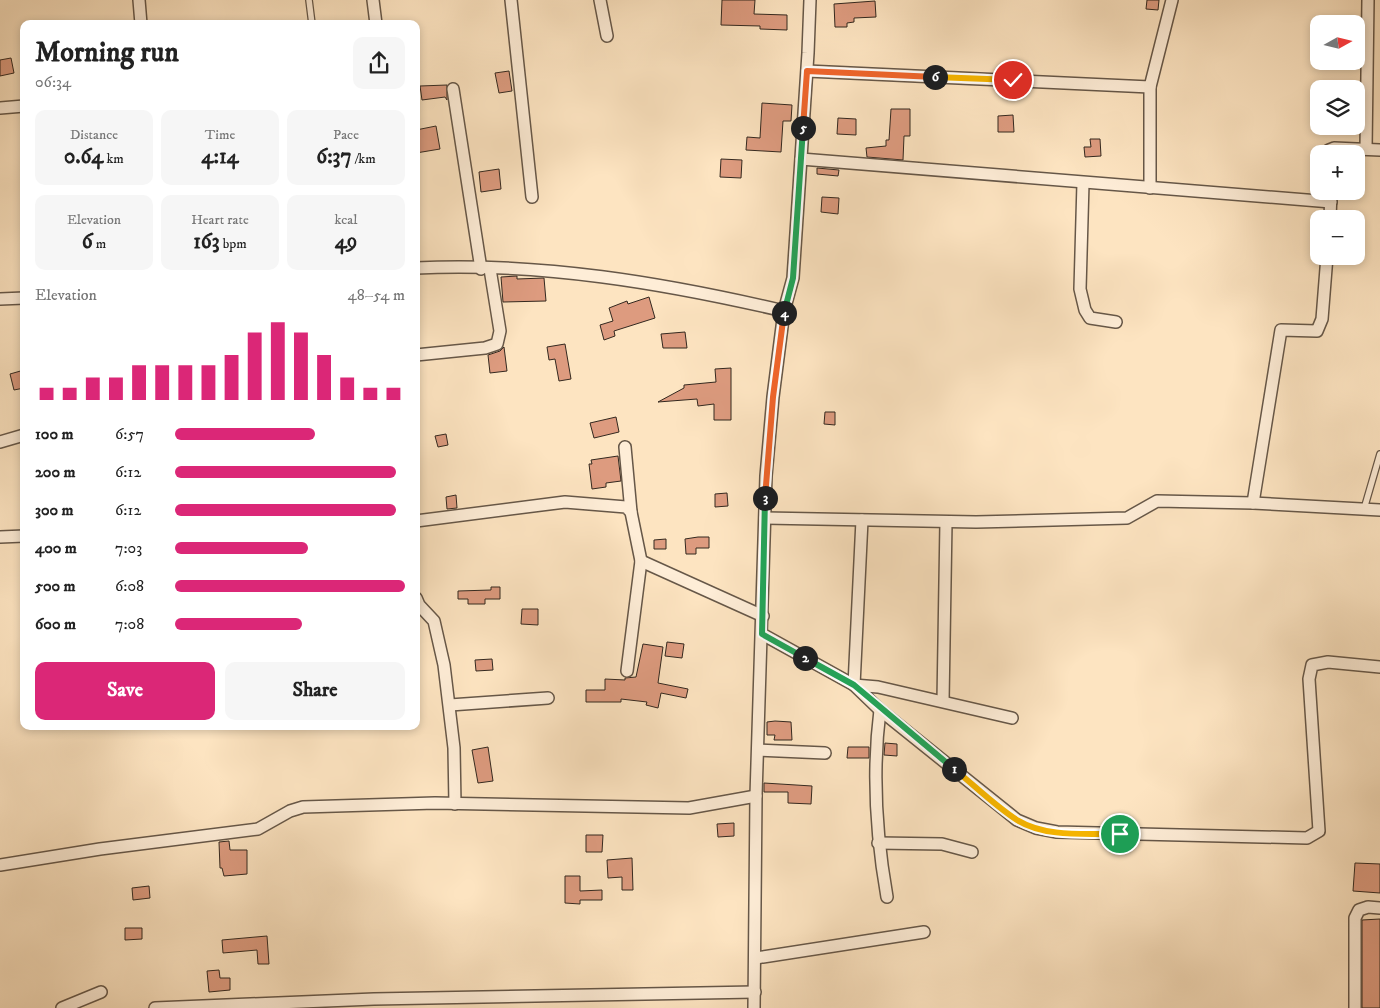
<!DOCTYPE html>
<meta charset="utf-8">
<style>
:root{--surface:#fff;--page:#f6f6f6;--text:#222;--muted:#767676;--accent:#db2777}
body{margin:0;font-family:"IM FELL DW Pica",serif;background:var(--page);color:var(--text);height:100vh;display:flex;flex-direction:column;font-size:19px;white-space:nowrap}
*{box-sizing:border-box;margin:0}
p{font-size:16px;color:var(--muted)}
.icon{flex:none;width:28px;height:28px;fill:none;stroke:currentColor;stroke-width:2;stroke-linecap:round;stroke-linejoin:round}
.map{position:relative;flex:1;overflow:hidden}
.side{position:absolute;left:20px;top:20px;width:400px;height:710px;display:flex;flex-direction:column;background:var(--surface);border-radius:10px;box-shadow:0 2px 8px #0003}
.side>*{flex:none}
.needle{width:32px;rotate:82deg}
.fabs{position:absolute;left:1310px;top:15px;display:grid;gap:10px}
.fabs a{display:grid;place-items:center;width:55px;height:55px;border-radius:10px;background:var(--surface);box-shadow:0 2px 8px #0003;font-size:25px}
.pin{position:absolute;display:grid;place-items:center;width:42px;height:42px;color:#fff;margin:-21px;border:2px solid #fff;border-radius:50%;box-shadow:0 1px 5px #0007}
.km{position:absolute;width:25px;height:25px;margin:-12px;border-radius:50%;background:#222;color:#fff;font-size:14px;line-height:25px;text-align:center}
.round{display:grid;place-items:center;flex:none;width:52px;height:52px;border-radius:10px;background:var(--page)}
.head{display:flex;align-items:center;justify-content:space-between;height:85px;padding:0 15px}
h1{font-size:28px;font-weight:800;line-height:38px}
.metrics{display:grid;grid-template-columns:repeat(3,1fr);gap:8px;height:85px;padding:5px 15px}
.metrics div{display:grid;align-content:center;border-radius:10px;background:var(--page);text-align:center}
.metrics b{font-size:21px;font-weight:800}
.metrics small{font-size:14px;font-weight:400}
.metrics p{font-size:14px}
.chart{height:140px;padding:10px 15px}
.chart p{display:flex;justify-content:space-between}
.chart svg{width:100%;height:90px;margin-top:5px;stroke:var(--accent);stroke-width:6}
.action{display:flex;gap:10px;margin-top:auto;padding:10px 15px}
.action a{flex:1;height:58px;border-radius:10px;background:var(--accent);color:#fff;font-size:20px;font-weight:800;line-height:58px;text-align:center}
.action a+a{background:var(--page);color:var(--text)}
ul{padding:0 15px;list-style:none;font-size:16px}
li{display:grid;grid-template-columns:80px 60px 1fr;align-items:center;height:38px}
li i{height:12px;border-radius:6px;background:var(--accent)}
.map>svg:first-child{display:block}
</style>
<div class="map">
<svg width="1380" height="1008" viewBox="0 0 1380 1008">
<rect width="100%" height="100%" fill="#fde4c1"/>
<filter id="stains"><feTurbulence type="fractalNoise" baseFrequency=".004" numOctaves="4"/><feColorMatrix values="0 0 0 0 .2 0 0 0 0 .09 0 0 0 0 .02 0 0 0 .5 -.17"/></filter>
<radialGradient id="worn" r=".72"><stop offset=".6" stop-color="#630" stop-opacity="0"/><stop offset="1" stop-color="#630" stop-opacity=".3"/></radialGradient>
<!-- building -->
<g fill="#dd9b7f" stroke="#33281f">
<polygon points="722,0 755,0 754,14 787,15 787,30 760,29 760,26 721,25"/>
<polygon points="1147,0 1159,0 1158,10 1146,9"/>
<polygon points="875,1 876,17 854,18 854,22 847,23 847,27 835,27 834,4"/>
<polygon points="11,58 14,73 0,76 0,60"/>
<polygon points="509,71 512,91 499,93 495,73"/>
<polygon points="447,85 447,100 445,97 422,100 420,86"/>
<polygon points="762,103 792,105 791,121 783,121 781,152 746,150 747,137 760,138"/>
<polygon points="891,109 910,109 910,136 904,136 903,160 867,157 866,148 886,146 886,140 889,140"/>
<polygon points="1013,115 1014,132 998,132 998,116"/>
<polygon points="838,118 856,119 856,135 837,134"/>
<polygon points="436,126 440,149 416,153 416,130"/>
<polygon points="1090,139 1100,139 1101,156 1085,157 1084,147 1091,147"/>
<polygon points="721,159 742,160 741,178 720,177"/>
<polygon points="817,168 839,170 838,176 817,174"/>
<polygon points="499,169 501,189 481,192 479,172"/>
<polygon points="822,197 839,198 838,214 821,212"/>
<polygon points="517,276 517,279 544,278 546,301 503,302 501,277"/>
<polygon points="649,297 655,318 614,331 615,336 604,340 600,325 613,321 609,308 627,301 628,304"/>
<polygon points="685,332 687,348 663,348 661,334"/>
<polygon points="565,344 571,379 559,381 555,359 549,360 547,347"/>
<polygon points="504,347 507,371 490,373 488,355 500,351"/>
<polygon points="731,368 731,420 714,420 714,404 698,406 697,399 658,402 684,388 684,385 716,382 715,369"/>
<polygon points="24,370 24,388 14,390 10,374"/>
<polygon points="825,412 835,412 835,425 824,424"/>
<polygon points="616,417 619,432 594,438 590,423"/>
<polygon points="446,434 448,445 438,447 435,436"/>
<polygon points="618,456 621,481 606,483 606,487 592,489 589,464 592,464 591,460"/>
<polygon points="727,493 728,506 715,507 715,494"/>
<polygon points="456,495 457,508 447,509 446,497"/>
<polygon points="698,537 709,537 709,548 696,548 696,554 686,554 685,539"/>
<polygon points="666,539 666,549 654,549 654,540"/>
<polygon points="491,587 500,587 500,599 485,599 485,604 468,604 468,599 458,599 458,591 491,590"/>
<polygon points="522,609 538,609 538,625 521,624"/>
<polygon points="667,642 684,644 682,658 665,656"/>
<polygon points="643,644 663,647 658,683 688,689 686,698 661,693 658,708 646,705 647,702 621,699 621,702 586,702 586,690 605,690 605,679 625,680 625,678 636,677"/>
<polygon points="492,659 493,670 476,671 475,660"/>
<polygon points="775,721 791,722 792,740 774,740 775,735 767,735 767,722"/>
<polygon points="885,743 897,744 897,756 884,755"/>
<polygon points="488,747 493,781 478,783 472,750"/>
<polygon points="848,747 869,747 869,758 847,758"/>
<polygon points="764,783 812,786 811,804 788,803 788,792 764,792"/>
<polygon points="734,823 734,836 718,837 717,824"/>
<polygon points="586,835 603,835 602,852 586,852"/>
<polygon points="229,841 230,850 247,850 247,874 224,876 222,868 220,868 219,842"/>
<polygon points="632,858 633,890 622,890 622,877 608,878 607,860"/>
<polygon points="1355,863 1380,864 1380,893 1353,891"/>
<polygon points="565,876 580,876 580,891 602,890 602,900 580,900 580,904 565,903"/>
<polygon points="149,886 150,898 133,900 132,888"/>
<polygon points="1380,919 1380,1008 1362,1008 1362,920"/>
<polygon points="125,928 142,928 142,939 125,940"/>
<polygon points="267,936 269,964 258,964 257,950 223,953 222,940"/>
<polygon points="219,970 220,978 230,978 230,990 209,992 207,971"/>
</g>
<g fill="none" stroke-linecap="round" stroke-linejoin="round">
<defs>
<g id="lane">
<polyline points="309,0 312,24"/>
<polyline points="1364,509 1380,454"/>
</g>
<g id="street">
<polyline points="139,0 141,24"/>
<polyline points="373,0 376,24"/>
<polyline points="511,0 532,197"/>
<polyline points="600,0 607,36"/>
<polyline points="807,71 1150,87 1172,0"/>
<polyline points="453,89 481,269"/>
<polyline points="0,108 24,106"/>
<polyline points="1366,149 1368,0"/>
<polyline points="1329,154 1329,150 1334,148 1380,150"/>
<polyline points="801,159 1331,202"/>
<polyline points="1083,183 1080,289 1085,310 1090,318 1116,322"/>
<polyline points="1150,188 1150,87"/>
<polyline points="1330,219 1331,191"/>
<path d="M416 268C540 262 664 283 784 311"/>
<polyline points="0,299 24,298"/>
<polyline points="416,355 485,348 497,344 500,331 490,269"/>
<polyline points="0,442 24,435"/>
<polyline points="625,447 631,512"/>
<polyline points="1253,503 1280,336 1281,330 1317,331 1322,319 1327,256"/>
<polyline points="765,518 976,522 1127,518 1157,501 1253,503 1380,510"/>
<polyline points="862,520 854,685 880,710 1017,820 1036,828 1057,832 1307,838 1319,831 1309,679 1312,665 1328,662 1380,667"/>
<polyline points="416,521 565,502 626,507 631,512 641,561 627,671"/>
<polyline points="0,537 24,536"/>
<polyline points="641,561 763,616"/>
<polyline points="416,598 419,605 434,621 444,665 454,748 455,804"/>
<polyline points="762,634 854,685 878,687 1012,718"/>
<polyline points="943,701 946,522"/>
<polyline points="450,705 548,698"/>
<path d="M880 710C872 773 876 835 887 897"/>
<polyline points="758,750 825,753"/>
<polyline points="878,843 942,844 972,852"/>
<polyline points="0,865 100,849 258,829 290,811 303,807 435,803 689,808 756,796"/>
<polyline points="756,958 924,932"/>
<polyline points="62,1008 101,992"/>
<polyline points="155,1008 374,999 755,992"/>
<polyline points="754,1008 756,796 766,476 773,397 784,311 793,278 808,53 810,0"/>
<polyline points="1355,1008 1355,918 1359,910 1368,907 1380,908"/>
</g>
</defs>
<!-- lane casing -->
<use href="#lane" stroke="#665748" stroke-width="8"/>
<!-- street casing -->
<use href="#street" stroke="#665748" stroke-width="14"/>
<!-- lane -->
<use href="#lane" stroke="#feedd7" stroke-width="5.5"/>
<!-- street -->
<use href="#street" stroke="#feedd7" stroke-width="11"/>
</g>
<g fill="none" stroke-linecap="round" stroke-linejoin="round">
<defs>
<path id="split-1" d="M954 769C974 785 995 806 1017 820 1047 838 1086 833 1120 834"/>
<polyline id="split-2" points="805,658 854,685 954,769"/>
<polyline id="split-3" points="765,498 762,634 805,658"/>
<polyline id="split-4" points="765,498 773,397 784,313"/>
<polyline id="split-5" points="784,313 793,278 803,128"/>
<polyline id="split-6" points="803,128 807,71 935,77"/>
<polyline id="split-7" points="935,77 1013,80"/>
</defs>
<!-- split-1 casing -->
<use href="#split-1" stroke="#fff" stroke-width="10"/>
<!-- split-2 casing -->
<use href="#split-2" stroke="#fff" stroke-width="10"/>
<!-- split-3 casing -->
<use href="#split-3" stroke="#fff" stroke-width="10"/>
<!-- split-4 casing -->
<use href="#split-4" stroke="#fff" stroke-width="10"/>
<!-- split-5 casing -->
<use href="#split-5" stroke="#fff" stroke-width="10"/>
<!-- split-6 casing -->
<use href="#split-6" stroke="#fff" stroke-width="10"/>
<!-- split-7 casing -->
<use href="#split-7" stroke="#fff" stroke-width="10"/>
<!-- split-1 -->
<use href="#split-1" stroke="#f5b400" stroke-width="6"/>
<!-- split-2 -->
<use href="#split-2" stroke="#22a559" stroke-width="6"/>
<!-- split-3 -->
<use href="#split-3" stroke="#22a559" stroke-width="6"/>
<!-- split-4 -->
<use href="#split-4" stroke="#f0652b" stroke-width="6"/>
<!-- split-5 -->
<use href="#split-5" stroke="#22a559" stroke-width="6"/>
<!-- split-6 -->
<use href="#split-6" stroke="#f0652b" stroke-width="6"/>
<!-- split-7 -->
<use href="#split-7" stroke="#f5b400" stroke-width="6"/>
</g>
<rect width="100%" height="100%" filter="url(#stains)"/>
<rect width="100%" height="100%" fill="url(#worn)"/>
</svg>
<div class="fabs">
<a><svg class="needle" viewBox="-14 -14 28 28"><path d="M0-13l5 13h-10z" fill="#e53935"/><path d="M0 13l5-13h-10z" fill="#767676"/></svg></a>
<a><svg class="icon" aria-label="layers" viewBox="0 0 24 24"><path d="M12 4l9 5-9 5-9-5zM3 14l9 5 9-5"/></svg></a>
<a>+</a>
<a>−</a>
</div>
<div class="pin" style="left:1120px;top:834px;background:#1e9e55"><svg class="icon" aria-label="arrive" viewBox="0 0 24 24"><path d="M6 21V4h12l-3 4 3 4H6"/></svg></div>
<div class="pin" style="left:1013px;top:80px;background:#d93025"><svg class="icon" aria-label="check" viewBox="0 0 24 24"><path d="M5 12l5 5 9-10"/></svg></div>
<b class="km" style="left:954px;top:769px">1</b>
<b class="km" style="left:805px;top:658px">2</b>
<b class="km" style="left:765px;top:498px">3</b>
<b class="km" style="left:784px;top:313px">4</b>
<b class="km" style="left:803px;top:128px">5</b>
<b class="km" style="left:935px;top:77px">6</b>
<section class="side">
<div class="head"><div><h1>Morning run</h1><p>06:34</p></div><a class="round"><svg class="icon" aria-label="share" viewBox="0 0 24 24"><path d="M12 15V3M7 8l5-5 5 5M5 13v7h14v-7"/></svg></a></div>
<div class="metrics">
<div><p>Distance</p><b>0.64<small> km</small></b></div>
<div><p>Time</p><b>4:14</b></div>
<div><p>Pace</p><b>6:37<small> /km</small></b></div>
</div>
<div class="metrics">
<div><p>Elevation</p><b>6<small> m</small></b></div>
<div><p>Heart rate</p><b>163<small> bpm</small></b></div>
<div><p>kcal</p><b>49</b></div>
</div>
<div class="chart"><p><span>Elevation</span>48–54 m</p>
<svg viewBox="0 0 160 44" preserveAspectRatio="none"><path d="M5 44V38M15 44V38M25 44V33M35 44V33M45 44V27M55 44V27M65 44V27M75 44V27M85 44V22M95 44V11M105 44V6M115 44V11M125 44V22M135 44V33M145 44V38M155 44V38"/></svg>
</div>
<ul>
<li><b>100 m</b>6:57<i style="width:61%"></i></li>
<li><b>200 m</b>6:12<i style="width:96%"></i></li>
<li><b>300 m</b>6:12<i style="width:96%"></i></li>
<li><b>400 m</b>7:03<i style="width:58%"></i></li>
<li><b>500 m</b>6:08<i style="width:100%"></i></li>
<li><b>600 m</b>7:08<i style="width:55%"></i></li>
</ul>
<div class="action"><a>Save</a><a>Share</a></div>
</section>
</div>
